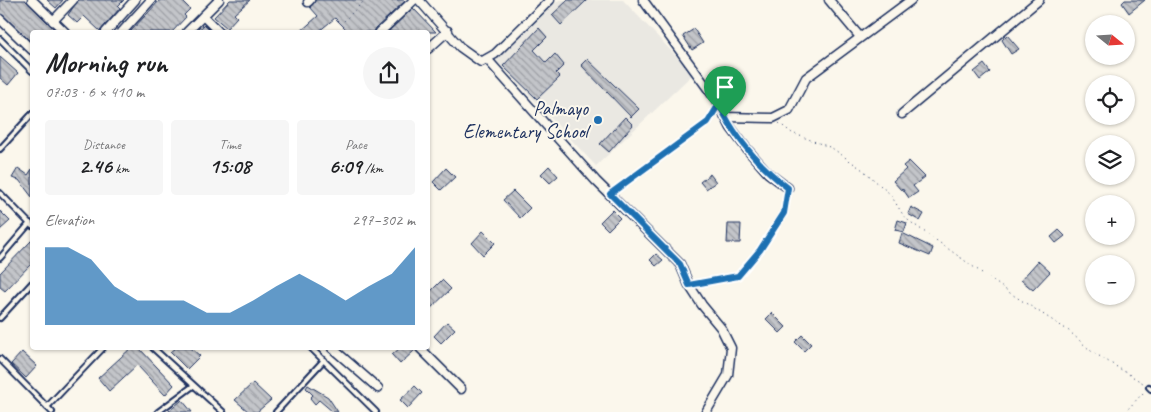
<!DOCTYPE html>
<meta charset="utf-8">
<style>
:root{--surface:#fff;--page:#f6f6f6;--text:#202124;--muted:#757577;--accent:#1f6fb2}
body{margin:0;font-family:Caveat,sans-serif;background:var(--page);color:var(--text);height:100vh;display:flex;flex-direction:column;font-size:19px;white-space:nowrap}
*{box-sizing:border-box;margin:0}
p{font-size:16px;color:var(--muted)}
.icon{flex:none;width:28px;height:28px;fill:none;stroke:currentColor;stroke-width:2;stroke-linecap:round;stroke-linejoin:round}
.map{position:relative;flex:1;overflow:hidden}
.drawer{position:absolute;left:30px;top:30px;width:400px;height:320px;display:flex;flex-direction:column;background:var(--surface);border-radius:5px;box-shadow:0 1px 4px #0004}
.drawer>*{flex:none}
.needle{width:32px;rotate:108deg}
.controls{position:absolute;left:1085px;top:15px;display:grid;gap:10px}
.controls a{display:grid;place-items:center;width:50px;height:50px;border-radius:50%;background:var(--surface);box-shadow:0 1px 4px #0004;font-size:25px}
.pin{position:absolute;display:grid;place-items:center;width:42px;height:42px;color:#fff;margin:-51px -21px;border-radius:50% 50% 50% 0;rotate:-45deg;box-shadow:0 0 5px #0007}
.pin .icon{rotate:45deg}
.round{display:grid;place-items:center;flex:none;width:52px;height:52px;border-radius:26px;background:var(--page)}
.summary{display:flex;align-items:center;justify-content:space-between;height:85px;padding:0 15px}
h1{font-size:28px;font-weight:600;line-height:38px}
.figures{display:grid;grid-template-columns:repeat(3,1fr);gap:8px;height:85px;padding:5px 15px}
.figures div{display:grid;align-content:center;border-radius:5px;background:var(--page);text-align:center}
.figures b{font-size:21px;font-weight:600}
.figures small{font-size:14px;font-weight:400}
.figures p{font-size:14px}
.chart{height:140px;padding:10px 15px}
.chart p{display:flex;justify-content:space-between}
.chart svg{width:100%;height:90px;margin-top:5px;fill:var(--accent);opacity:.7}
.map>svg:first-child{display:block}
</style>
<div class="map">
<svg width="1151" height="412" viewBox="0 0 1151 412">
<defs>
<pattern id="building-back-hatch" width="6" height="6" patternUnits="userSpaceOnUse" patternTransform="scale(1.25)"><rect width="6" height="6" fill="#c3c5c9"/><path d="M-1 5l2 2M0 0l6 6M5-1l2 2" fill="none" stroke="#9ea0a6"/></pattern>
</defs>
<rect width="100%" height="100%" fill="#fbf7ec"/>
<filter id="ink" filterUnits="userSpaceOnUse"><feTurbulence type="fractalNoise" baseFrequency=".02" numOctaves="2"/><feDisplacementMap in="SourceGraphic" scale="10" xChannelSelector="R" yChannelSelector="G"/><feConvolveMatrix kernelMatrix="1 2 1 2 8 2 1 2 1" color-interpolation-filters="sRGB"/></filter>
<g filter="url(#ink)">
<!-- built -->
<polygon fill="#eae8e2" points="559,0 623,0 693,74 596,166 496,60"/>
<!-- building -->
<g fill="url(#building-back-hatch)" stroke="#1b2f5e">
<polygon points="0,0 25,0 57,32 32,32 32,43 0,13"/>
<polygon points="47,0 63,0 56,8"/>
<polygon points="78,0 124,0 118,6 120,8 100,31 84,16 77,23 68,15"/>
<polygon points="160,0 181,0 190,9 184,15 186,17 172,32 130,32"/>
<polygon points="230,0 250,0 234,14 237,17 227,28 214,17"/>
<polygon points="316,0 404,0 405,1 376,28 374,32 349,32 335,18 318,32 300,32 318,16 310,7"/>
<polygon points="568,0 587,0 561,25 552,15"/>
<polygon points="1125,0 1145,0 1129,13 1122,3"/>
<polygon points="413,8 436,32 388,32"/>
<polygon points="204,25 212,32 196,32"/>
<polygon points="539,28 547,37 534,50 546,63 555,54 564,65 556,73 560,77 537,99 503,66"/>
<polygon points="694,29 703,43 692,50 683,36"/>
<polygon points="1007,35 1019,49 1011,54 1002,40"/>
<polygon points="0,57 18,73 8,85 0,78"/>
<polygon points="587,59 639,109 631,117 581,65"/>
<polygon points="984,64 990,72 980,80 974,72"/>
<polygon points="625,117 633,125 609,152 600,144"/>
<polygon points="909,161 925,177 913,186 918,192 909,198 902,188 901,190 893,181 906,169 903,166"/>
<polygon points="549,166 558,176 550,183 541,174"/>
<polygon points="18,168 28,175 32,169 32,197 19,180 12,178"/>
<polygon points="446,168 455,177 441,190 433,182"/>
<polygon points="710,174 716,182 706,189 700,182"/>
<polygon points="513,191 530,208 520,218 503,200"/>
<polygon points="911,207 924,214 920,221 908,214"/>
<polygon points="612,210 620,218 608,230 600,222"/>
<polygon points="0,211 10,221 0,230"/>
<polygon points="898,220 907,223 904,232 895,230"/>
<polygon points="728,224 741,224 740,243 727,243"/>
<polygon points="1059,230 1065,236 1056,243 1051,237"/>
<polygon points="483,231 495,243 483,255 472,243"/>
<polygon points="902,233 933,248 930,256 899,243"/>
<polygon points="32,240 32,263 5,291 0,287 0,273"/>
<polygon points="656,254 663,260 656,266 650,260"/>
<polygon points="1038,261 1050,272 1033,290 1021,280"/>
<polygon points="442,280 451,289 428,311 428,294"/>
<polygon points="772,313 786,327 780,333 766,319"/>
<polygon points="447,322 455,329 441,343 434,336"/>
<polygon points="802,335 811,344 804,351 795,342"/>
<polygon points="131,348 139,348 174,385 165,395 137,365 109,391 98,378"/>
<polygon points="175,348 191,348 200,356 187,369 170,352"/>
<polygon points="400,348 414,348 415,350 400,364 392,355"/>
<polygon points="22,352 37,366 26,378 11,364"/>
<polygon points="253,383 271,400 257,412 249,412 235,400"/>
<polygon points="308,385 328,397 338,412 333,412 319,400 315,404 310,398 313,395 306,388"/>
<polygon points="415,386 422,393 408,408 400,400"/>
<polygon points="182,400 192,412 168,412"/>
</g>
<g fill="none" stroke-linecap="round" stroke-linejoin="round">
<defs>
<g id="service">
<polyline points="0,39 32,71"/>
<polyline points="0,149 32,114"/>
<polyline points="0,193 32,226"/>
<polyline points="0,258 30,223"/>
<polyline points="0,318 32,283"/>
<polyline points="153,348 223,412"/>
<polyline points="311,348 376,412"/>
<polyline points="0,359 52,412"/>
<polyline points="1149,387 1151,389"/>
<polyline points="47,407 103,348"/>
<polyline points="158,412 193,386"/>
<polyline points="276,412 324,360"/>
</g>
<g id="minor">
<polyline points="32,0 65,32"/>
<polyline points="419,0 460,47 481,62 495,54 550,0"/>
<polyline points="643,0 719,104 731,128 746,148 768,173 788,188"/>
<polyline points="829,0 860,37"/>
<polyline points="308,2 310,0"/>
<polyline points="203,16 219,32"/>
<polyline points="0,19 32,50"/>
<polyline points="53,21 73,0"/>
<polyline points="106,32 135,0"/>
<polyline points="122,32 151,0"/>
<polyline points="187,32 219,0"/>
<polyline points="380,32 414,0"/>
<polyline points="428,49 448,31"/>
<polyline points="487,59 596,181 680,264 689,285 702,305 721,328 731,348 728,375 706,412"/>
<polyline points="902,114 1039,0"/>
<polyline points="725,117 773,118 789,110 806,78 911,0"/>
<polyline points="332,348 378,388"/>
<polyline points="420,348 461,389"/>
</g>
</defs>
<!-- service casing -->
<use href="#service" stroke="#1b2f5e" stroke-width="8"/>
<!-- minor casing -->
<use href="#minor" stroke="#1b2f5e" stroke-width="11"/>
<!-- path -->
<g stroke="#1b2f5e" stroke-width="1" stroke-dasharray="1 4" stroke-linecap="butt">
<polyline points="344,21 365,0"/>
<polyline points="779,123 792,133 832,148 863,170 890,194 905,218 1010,293 1069,331 1091,351 1143,383"/>
<polyline points="617,189 708,122 714,113"/>
<polyline points="697,283 738,276 760,250 784,213 786,197"/>
<polyline points="1125,412 1144,392"/>
</g>
<!-- service -->
<use href="#service" stroke="#fbf7ec" stroke-width="4"/>
<!-- minor -->
<use href="#minor" stroke="#fbf7ec" stroke-width="8"/>
</g>
</g>
<g fill="none" stroke-linecap="round" stroke-linejoin="round" filter="url(#ink)">
<defs>
<path id="route" d="M719 104C735 138 758 165 788 188L784 213 760 250 738 276 689 285 680 264 610 194 708 122Z"/>
</defs>
<!-- route casing -->
<use href="#route" stroke="#fff" stroke-width="10"/>
<!-- route -->
<use href="#route" stroke="#1f6fb2" stroke-width="6"/>
</g>
<!-- markers -->
<circle fill="#1f6fb2" stroke="#fbf7ec" stroke-width="2" cx="598" cy="120" r="5"/>
<g text-anchor="middle" dominant-baseline="central" stroke-width="4" stroke-linejoin="round" paint-order="stroke">
<!-- poi labels -->
<g font-size="20" fill="#1b2f5e" stroke="#fbf7ec" text-anchor="end">
<text x="588" y="108">Palmayo<tspan x="588" dy="23">Elementary School</tspan></text>
</g>
</g>
</svg>
<div class="controls">
<a><svg class="needle" viewBox="-14 -14 28 28"><path d="M0-13l5 13h-10z" fill="#e53935"/><path d="M0 13l5-13h-10z" fill="#757577"/></svg></a>
<a><svg class="icon" aria-label="locate" viewBox="0 0 24 24"><circle cx="12" cy="12" r="6"/><path d="M12 2v4M12 18v4M2 12h4M18 12h4"/></svg></a>
<a><svg class="icon" aria-label="layers" viewBox="0 0 24 24"><path d="M12 4l9 5-9 5-9-5zM3 14l9 5 9-5"/></svg></a>
<a>+</a>
<a>−</a>
</div>
<div class="pin" style="left:725px;top:117px;background:#1e9e55"><svg class="icon" aria-label="arrive" viewBox="0 0 24 24"><path d="M6 21V4h12l-3 4 3 4H6"/></svg></div>
<section class="drawer">
<div class="summary"><div><h1>Morning run</h1><p>07:03 · 6 × 410 m</p></div><a class="round"><svg class="icon" aria-label="share" viewBox="0 0 24 24"><path d="M12 15V3M7 8l5-5 5 5M5 13v7h14v-7"/></svg></a></div>
<div class="figures">
<div><p>Distance</p><b>2.46<small> km</small></b></div>
<div><p>Time</p><b>15:08</b></div>
<div><p>Pace</p><b>6:09<small> /km</small></b></div>
</div>
<div class="chart"><p><span>Elevation</span>297–302 m</p>
<svg viewBox="0 0 160 44" preserveAspectRatio="none"><path d="M0 44V6L10 6L20 12L30 25L40 32L50 32L60 32L70 38L80 38L90 32L100 25L110 19L120 25L130 32L140 25L150 19L160 6V44z"/></svg>
</div>
</section>
</div>
